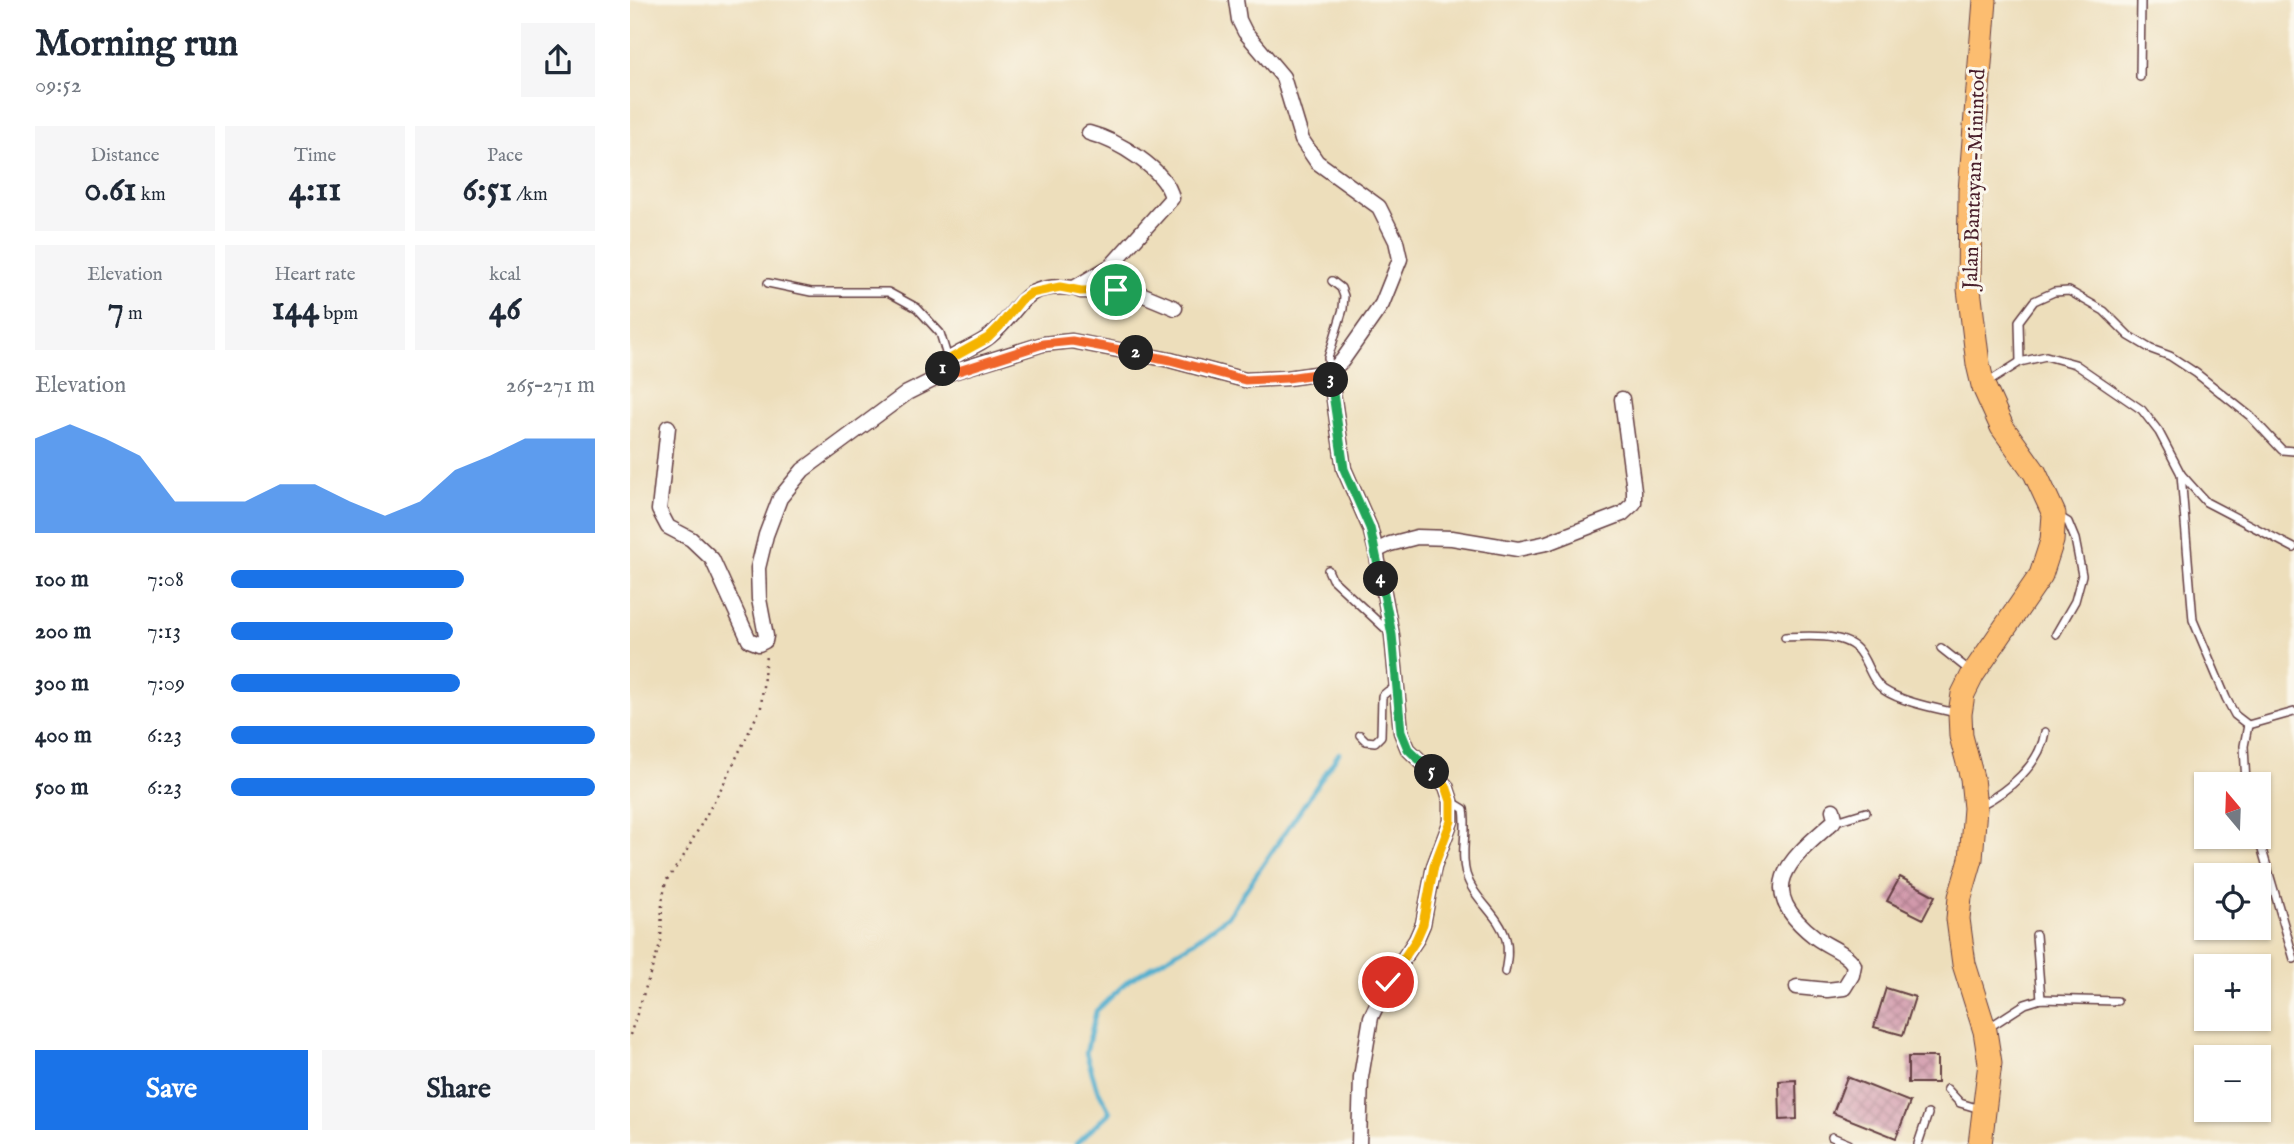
<!DOCTYPE html>
<meta charset="utf-8">
<style>
:root{--surface:#fff;--page:#f6f6f7;--text:#1f2937;--muted:#747a83;--accent:#1a73e8}
body{margin:0;font-family:"IM FELL English",serif;background:var(--page);color:var(--text);height:100vh;display:flex;flex-direction:column;font-size:26px;white-space:nowrap}
*{box-sizing:border-box;margin:0}
p{font-size:23px;color:var(--muted)}
.icon{flex:none;width:38px;height:38px;fill:none;stroke:currentColor;stroke-width:2;stroke-linecap:round;stroke-linejoin:round}
.map{position:relative;flex:1;overflow:hidden}
.sheet{display:flex;flex-direction:column;background:var(--surface);width:630px}
.sheet>*{flex:none}
.needle{width:46px;rotate:341deg}
.fabs{position:absolute;left:1564px;top:772px;display:grid;gap:14px}
.fabs a{display:grid;place-items:center;width:77px;height:77px;border-radius:0px;background:var(--surface);box-shadow:0 2px 5px #0004;font-size:35px}
.pin{position:absolute;display:grid;place-items:center;width:60px;height:60px;color:#fff;margin:-30px;border:4px solid #fff;border-radius:50%;box-shadow:0 2px 7px #0007}
.km{position:absolute;width:35px;height:35px;margin:-18px;border-radius:50%;background:#222;color:#fff;font-size:19px;line-height:35px;text-align:center}
.round{display:grid;place-items:center;flex:none;width:74px;height:74px;border-radius:0px;background:var(--page)}
.headline{display:flex;align-items:center;justify-content:space-between;height:119px;padding:0 35px}
h1{font-size:38px;font-weight:700;line-height:52px}
.figures{display:grid;grid-template-columns:repeat(3,1fr);gap:10px;height:119px;padding:7px 35px}
.figures div{display:grid;align-content:center;border-radius:0px;background:var(--page);text-align:center}
.figures b{font-size:35px;font-weight:700}
.figures small{font-size:19px;font-weight:400}
.figures p{font-size:19px}
.chart{height:196px;padding:14px 35px}
.chart p{display:flex;justify-content:space-between}
.chart svg{width:100%;height:126px;margin-top:7px;fill:var(--accent);opacity:.7}
.action{display:flex;gap:14px;margin-top:auto;padding:14px 35px}
.action a{flex:1;height:80px;border-radius:0px;background:var(--accent);color:#fff;font-size:28px;font-weight:700;line-height:80px;text-align:center}
.action a+a{background:var(--page);color:var(--text)}
ul{padding:0 35px;list-style:none;font-size:23px}
li{display:grid;grid-template-columns:112px 84px 1fr;align-items:center;height:52px}
li i{height:18px;border-radius:9px;background:var(--accent)}
main{display:flex;flex:1;min-height:0}
.map>svg:first-child{display:block}
</style>
<main>
<section class="sheet">
<div class="headline"><div><h1>Morning run</h1><p>09:52</p></div><a class="round"><svg class="icon" aria-label="share" viewBox="0 0 24 24"><path d="M12 15V3M7 8l5-5 5 5M5 13v7h14v-7"/></svg></a></div>
<div class="figures">
<div><p>Distance</p><b>0.61<small> km</small></b></div>
<div><p>Time</p><b>4:11</b></div>
<div><p>Pace</p><b>6:51<small> /km</small></b></div>
</div>
<div class="figures">
<div><p>Elevation</p><b>7<small> m</small></b></div>
<div><p>Heart rate</p><b>144<small> bpm</small></b></div>
<div><p>kcal</p><b>46</b></div>
</div>
<div class="chart"><p><span>Elevation</span>265–271 m</p>
<svg viewBox="0 0 160 44" preserveAspectRatio="none"><path d="M0 44V11L10 6L20 11L30 17L40 33L50 33L60 33L70 27L80 27L90 33L100 38L110 33L120 22L130 17L140 11L150 11L160 11V44z"/></svg>
</div>
<ul>
<li><b>100 m</b>7:08<i style="width:64%"></i></li>
<li><b>200 m</b>7:13<i style="width:61%"></i></li>
<li><b>300 m</b>7:09<i style="width:63%"></i></li>
<li><b>400 m</b>6:23<i style="width:100%"></i></li>
<li><b>500 m</b>6:23<i style="width:100%"></i></li>
</ul>
<div class="action"><a>Save</a><a>Share</a></div>
</section>
<div class="map">
<svg width="1664" height="1144" viewBox="0 0 1664 1144">
<defs>
<pattern id="building-cross-hatch" width="8" height="8" patternUnits="userSpaceOnUse" patternTransform="scale(1.75)"><rect width="8" height="8" fill="#d199ab"/><path d="M0 0l8 8M0 8l8-8" fill="none" stroke="#ac7c8b"/></pattern>
</defs>
<rect width="100%" height="100%" fill="#fbf7ec"/>
<filter id="ink" filterUnits="userSpaceOnUse"><feTurbulence type="fractalNoise" baseFrequency=".0143" numOctaves="2"/><feDisplacementMap in="SourceGraphic" scale="14" xChannelSelector="R" yChannelSelector="G"/><feConvolveMatrix kernelMatrix="1 2 1 2 8 2 1 2 1" color-interpolation-filters="sRGB"/></filter>
<filter id="wash" filterUnits="userSpaceOnUse"><feTurbulence type="fractalNoise" baseFrequency=".00686" numOctaves="4" result="noise"/><feDisplacementMap in="SourceGraphic" scale="28" xChannelSelector="R" yChannelSelector="G"/><feGaussianBlur stdDeviation="1.57" result="paint"/><feColorMatrix in="noise" values="0 0 0 0 0 0 0 0 0 0 0 0 0 0 0 0 0 1.4 0 .05"/><feComposite in="paint" operator="in"/></filter>
<g filter="url(#wash)">
<rect width="100%" height="100%" fill="#eddebb"/>
<g fill="none" stroke-linecap="round" stroke-linejoin="round">
<!-- stream -->
<polyline stroke="#51afcf" stroke-width="4.5" points="446,1144 480,1112 466,1086 456,1053 466,1011 499,980 563,942 598,916 709,753"/>
</g>
<g id="blocks">
<!-- building -->
<g fill="url(#building-cross-hatch)">
<polygon points="1270,877 1305,896 1293,919 1257,901"/>
<polygon points="1256,988 1285,997 1273,1035 1244,1027"/>
<rect x="1278" y="1057" width="29" height="26"/>
<polygon points="1217,1077 1280,1102 1266,1138 1203,1113"/>
<polygon points="1166,1080 1167,1119 1150,1120 1149,1081"/>
</g>
</g>
</g>
<g filter="url(#ink)">
<use href="#blocks" fill-opacity="0" stroke="#623c41" stroke-width="2"/>
<g fill="none" stroke-linecap="round" stroke-linejoin="round">
<defs>
<g id="service">
<polyline points="1510,77 1511,0"/>
<polyline points="138,283 181,292 258,292 287,308 310,333 318,359"/>
<polyline points="1390,362 1389,321 1404,301 1424,292 1439,291 1474,311 1499,336 1521,349 1540,356 1566,373 1620,416 1652,450 1664,451"/>
<polyline points="700,372 698,358 713,309 714,296 711,288 702,281"/>
<polyline points="1357,383 1390,362 1416,356 1445,364 1512,410 1529,432 1551,474 1563,620 1596,698 1605,715 1618,725 1664,712"/>
<polyline points="1551,474 1576,502 1664,548"/>
<polyline points="698,570 702,579 759,632"/>
<polyline points="1426,634 1445,601 1452,575 1445,539 1438,522 1428,516"/>
<path d="M1155 637C1174 636 1212 633 1227 649 1238 661 1240 680 1254 690 1272 702 1305 708 1326 713"/>
<polyline points="1311,648 1340,671"/>
<polyline points="730,735 736,741 745,742 751,736 752,696 758,691 767,688"/>
<polyline points="1616,784 1614,746 1618,725"/>
<path d="M821 801 834 809C838 831 830 852 836 874 843 899 869 914 876 939 879 950 877 961 875 972"/>
<path d="M1349 806C1378 791 1410 765 1415 732"/>
<polyline points="1203,822 1236,812"/>
<polyline points="1628,836 1664,959"/>
<polyline points="1406,935 1411,999"/>
<polyline points="1358,1028 1395,1004 1411,999 1487,1001"/>
<polyline points="1317,1089 1330,1103 1350,1109"/>
<polyline points="1202,1137 1219,1144"/>
<polyline points="1288,1144 1298,1114"/>
</g>
<g id="minor">
<polyline points="606,0 609,20 615,32 653,77 672,140 687,162 749,207 766,241 770,259 752,304 712,361 700,372 714,469 740,528 746,551 762,635 771,732 778,749 816,786 821,801 821,821 804,866 793,924 786,940 758,982 741,1017 731,1077 729,1144"/>
<path d="M459 133C486 140 536 169 542 198L481 266 444 288 451 291H504L545 308"/>
<path d="M313 375V364C326 352 345 348 360 336 394 309 388 282 444 288"/>
<polyline points="38,427 29,510 38,527 61,539 82,559 119,640 129,644 135,641 136,636 129,599 128,568 136,535 150,498 173,470 277,393 313,375 413,344 442,341 540,360 615,380 657,378 700,372"/>
<polyline points="746,551 760,544 787,537 822,538 888,549 917,543 992,514 1004,503 1004,490 992,399"/>
<path d="M1167 987 1197 990 1214 988 1222 975 1224 965C1215 951 1198 947 1185 937 1123 889 1159 860 1203 822L1205 818 1203 810"/>
</g>
<polyline id="primary" points="1350,1144 1360,1063 1355,1031 1334,964 1328,919 1330,897 1341,859 1345,808 1342,778 1331,736 1330,714 1333,694 1343,674 1411,575 1422,541 1424,514 1405,473 1372,427 1353,385 1348,364 1339,289 1340,191 1355,0"/>
</defs>
<!-- service casing -->
<use href="#service" stroke="#623c41" stroke-width="10"/>
<!-- minor casing -->
<use href="#minor" stroke="#623c41" stroke-width="17"/>
<!-- primary casing -->
<use href="#primary" stroke="#623c41" stroke-width="25"/>
<!-- path -->
<polyline stroke="#623c41" stroke-width="2.5" stroke-dasharray="2 5" stroke-linecap="butt" points="0,1035 31,941 32,902 36,881 52,859 94,783 131,707 136,655"/>
<!-- service -->
<use href="#service" stroke="#fff" stroke-width="7"/>
<!-- minor -->
<use href="#minor" stroke="#fff" stroke-width="14"/>
<!-- primary -->
<use href="#primary" stroke="#fcbd6f" stroke-width="23"/>
</g>
</g>
<g fill="none" stroke-linecap="round" stroke-linejoin="round" filter="url(#ink)">
<defs>
<polyline id="split-1" points="313,369 313,364 318,360 358,338 370,326 391,300 401,293 430,287 451,291 486,290"/>
<polyline id="split-2" points="313,369 313,376 413,344 442,341 506,353"/>
<polyline id="split-3" points="506,353 540,360 615,380 657,378 700,372 701,380"/>
<polyline id="split-4" points="701,380 714,469 740,528 751,579"/>
<polyline id="split-5" points="751,579 762,635 771,732 778,749 802,772"/>
<polyline id="split-6" points="758,982 786,940 793,924 804,866 821,821 821,801 816,786 802,772"/>
</defs>
<!-- split-1 casing -->
<use href="#split-1" stroke="#fff" stroke-width="14"/>
<!-- split-2 casing -->
<use href="#split-2" stroke="#fff" stroke-width="14"/>
<!-- split-3 casing -->
<use href="#split-3" stroke="#fff" stroke-width="14"/>
<!-- split-4 casing -->
<use href="#split-4" stroke="#fff" stroke-width="14"/>
<!-- split-5 casing -->
<use href="#split-5" stroke="#fff" stroke-width="14"/>
<!-- split-6 casing -->
<use href="#split-6" stroke="#fff" stroke-width="14"/>
<!-- split-1 -->
<use href="#split-1" stroke="#f5b400" stroke-width="9"/>
<!-- split-2 -->
<use href="#split-2" stroke="#f0652b" stroke-width="9"/>
<!-- split-3 -->
<use href="#split-3" stroke="#f0652b" stroke-width="9"/>
<!-- split-4 -->
<use href="#split-4" stroke="#22a559" stroke-width="9"/>
<!-- split-5 -->
<use href="#split-5" stroke="#22a559" stroke-width="9"/>
<!-- split-6 -->
<use href="#split-6" stroke="#f5b400" stroke-width="9"/>
</g>
<g text-anchor="middle" dominant-baseline="central" stroke-width="6" stroke-linejoin="round" paint-order="stroke">
<!-- street labels -->
<g font-size="21" fill="#4a1f2b" stroke="#fbf7ec">
<text transform="translate(1345 179) rotate(-88)">Jalan Bantayan-Minintod</text>
</g>
</g>
</svg>
<div class="fabs">
<a><svg class="needle" viewBox="-14 -14 28 28"><path d="M0-13l5 13h-10z" fill="#e53935"/><path d="M0 13l5-13h-10z" fill="#747a83"/></svg></a>
<a><svg class="icon" aria-label="locate" viewBox="0 0 24 24"><circle cx="12" cy="12" r="6"/><path d="M12 2v4M12 18v4M2 12h4M18 12h4"/></svg></a>
<a>+</a>
<a>−</a>
</div>
<div class="pin" style="left:486px;top:290px;background:#1e9e55"><svg class="icon" aria-label="arrive" viewBox="0 0 24 24"><path d="M6 21V4h12l-3 4 3 4H6"/></svg></div>
<div class="pin" style="left:758px;top:982px;background:#d93025"><svg class="icon" aria-label="check" viewBox="0 0 24 24"><path d="M5 12l5 5 9-10"/></svg></div>
<b class="km" style="left:313px;top:369px">1</b>
<b class="km" style="left:506px;top:353px">2</b>
<b class="km" style="left:701px;top:380px">3</b>
<b class="km" style="left:751px;top:579px">4</b>
<b class="km" style="left:802px;top:772px">5</b>
</div>
</main>
